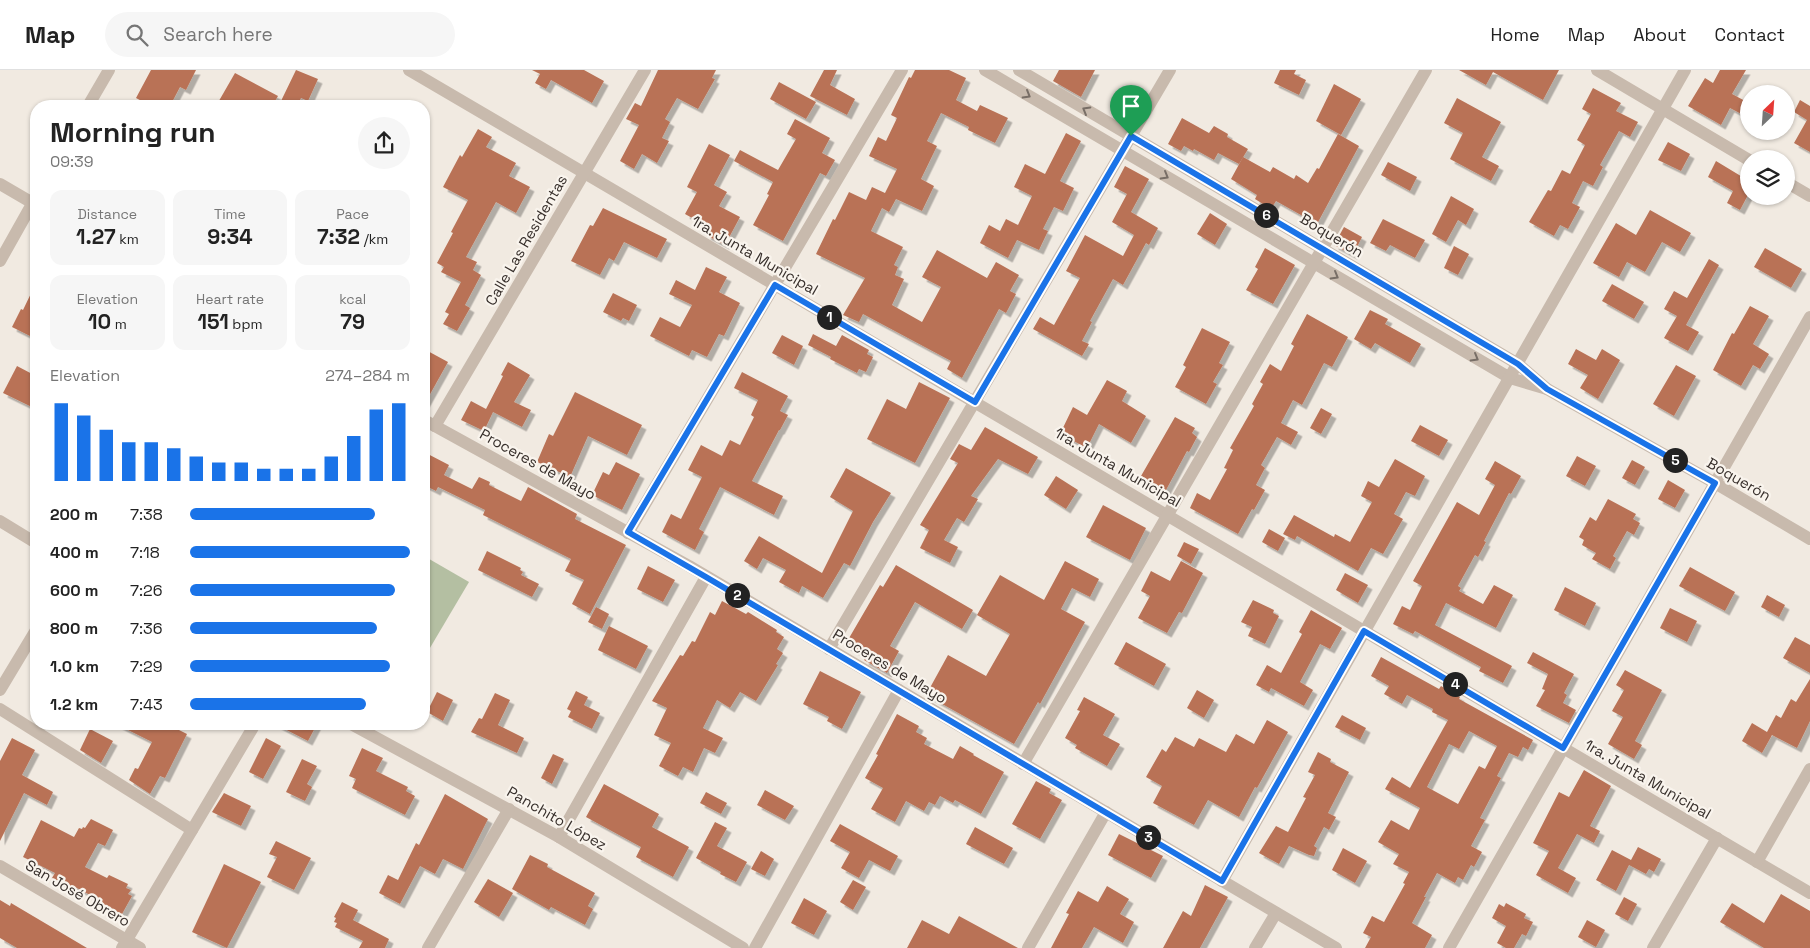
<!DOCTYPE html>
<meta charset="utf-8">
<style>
:root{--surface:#fff;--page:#f6f6f6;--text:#222;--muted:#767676;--line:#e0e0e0;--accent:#1a73e8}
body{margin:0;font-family:"Space Grotesk",sans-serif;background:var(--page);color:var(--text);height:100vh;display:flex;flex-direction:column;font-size:19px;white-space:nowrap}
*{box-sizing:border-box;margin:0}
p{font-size:16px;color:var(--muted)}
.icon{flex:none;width:28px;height:28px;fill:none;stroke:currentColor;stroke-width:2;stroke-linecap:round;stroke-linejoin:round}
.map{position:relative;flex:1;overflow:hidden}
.sheet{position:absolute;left:30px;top:30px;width:400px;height:630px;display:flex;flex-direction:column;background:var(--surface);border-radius:20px;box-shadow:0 1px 4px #0004}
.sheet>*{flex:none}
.needle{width:32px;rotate:25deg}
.controls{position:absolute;left:1740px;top:15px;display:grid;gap:10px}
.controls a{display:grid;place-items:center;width:55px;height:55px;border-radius:50%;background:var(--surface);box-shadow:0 1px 4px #0004;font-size:25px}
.pin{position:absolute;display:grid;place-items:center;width:42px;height:42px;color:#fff;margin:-51px -21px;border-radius:50% 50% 50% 0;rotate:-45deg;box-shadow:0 0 5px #0007}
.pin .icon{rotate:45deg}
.km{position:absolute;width:25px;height:25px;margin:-12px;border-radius:50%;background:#222;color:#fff;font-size:14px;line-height:25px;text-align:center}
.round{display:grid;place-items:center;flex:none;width:52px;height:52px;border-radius:26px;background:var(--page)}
.summary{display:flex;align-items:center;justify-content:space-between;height:85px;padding:0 20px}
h1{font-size:28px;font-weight:700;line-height:38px}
.stats{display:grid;grid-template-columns:repeat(3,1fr);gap:8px;height:85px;padding:5px 20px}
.stats div{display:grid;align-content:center;border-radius:12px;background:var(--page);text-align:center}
.stats b{font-size:21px;font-weight:700}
.stats small{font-size:14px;font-weight:400}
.stats p{font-size:14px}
.chart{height:140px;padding:10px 20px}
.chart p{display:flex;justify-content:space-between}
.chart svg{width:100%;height:90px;margin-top:5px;stroke:var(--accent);stroke-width:6}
ul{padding:0 20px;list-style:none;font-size:16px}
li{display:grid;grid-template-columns:80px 60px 1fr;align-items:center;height:38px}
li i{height:12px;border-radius:6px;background:var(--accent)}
header{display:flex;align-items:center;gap:30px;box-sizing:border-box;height:70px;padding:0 25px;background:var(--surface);border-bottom:1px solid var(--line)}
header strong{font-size:24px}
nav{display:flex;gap:28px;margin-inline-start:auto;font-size:18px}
.search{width:350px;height:45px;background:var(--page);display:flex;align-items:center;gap:12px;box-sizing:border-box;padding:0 18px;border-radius:28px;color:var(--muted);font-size:19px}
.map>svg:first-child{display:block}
</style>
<header>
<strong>Map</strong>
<div class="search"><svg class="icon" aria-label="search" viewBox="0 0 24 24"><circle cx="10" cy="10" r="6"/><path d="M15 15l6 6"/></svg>Search here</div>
<nav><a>Home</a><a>Map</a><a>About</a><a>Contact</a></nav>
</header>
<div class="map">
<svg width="1810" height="878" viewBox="0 0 1810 878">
<defs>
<filter id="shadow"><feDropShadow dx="4.5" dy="4.5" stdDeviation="0" flood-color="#0004"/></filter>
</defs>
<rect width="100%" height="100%" fill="#f1eae1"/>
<!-- green -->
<polygon fill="#b4bfa2" points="424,486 469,512 424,588"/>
<!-- building -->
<g fill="#b97256" fill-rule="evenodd" filter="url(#shadow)">
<polygon points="151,0 196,0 186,20 180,17 170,36 151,36 136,28"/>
<polygon points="296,0 318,9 308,31 301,28 297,36 292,36 281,31"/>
<polygon points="532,0 584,0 604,11 592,33 551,10 546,19 535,13 540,4"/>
<polygon points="658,0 716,0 712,8 715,9 698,39 677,28 665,49 670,52 662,68 669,71 657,93 642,84 634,99 620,91 639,55 626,49 635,33 641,36"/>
<polygon points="824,0 837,0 830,15 855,29 847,45 810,26"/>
<polygon points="915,0 949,0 966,8 956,30 977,41 980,35 1008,48 995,73 968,60 969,57 941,43 927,71 937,76 921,109 934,116 922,141 896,129 889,142 882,138 871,161 903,177 894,195 898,197 895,205 904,209 892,235 922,252 941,217 922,207 937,180 987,208 996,192 1019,205 1010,221 1016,224 1006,243 999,239 962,308 947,299 951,291 863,244 859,252 843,245 865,208 816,184 833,149 835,150 849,122 866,130 872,117 885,123 897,99 869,86 878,67 886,71 897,48 891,45 909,7 911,8"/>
<polygon points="1059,0 1095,0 1081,27 1053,11"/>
<polygon points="1280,0 1296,0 1294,4 1306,10 1299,25 1274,13"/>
<polygon points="1459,0 1559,0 1543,30 1493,2 1486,15"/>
<polygon points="1720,0 1746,0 1732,24 1749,33 1749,48 1730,38 1721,55 1688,36 1705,8 1713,13"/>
<polygon points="235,3 278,26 272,36 216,36"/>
<polygon points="779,12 816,32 806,49 770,29"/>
<polygon points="1334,14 1361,29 1341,65 1316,51"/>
<polygon points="1593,18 1621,33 1616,41 1638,52 1630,67 1619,61 1600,95 1603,97 1593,116 1583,111 1572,133 1580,137 1568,159 1560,155 1554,166 1529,152 1548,120 1551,121 1562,100 1570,104 1585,75 1577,70 1591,44 1582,39"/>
<polygon points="1457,28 1501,52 1482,87 1499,96 1491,111 1450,89 1463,63 1444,53"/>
<polygon points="1800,30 1810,36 1810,82 1794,73 1807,50 1794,42"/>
<polygon points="1182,48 1209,63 1214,56 1228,64 1227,67 1248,79 1239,94 1218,83 1214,90 1194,79 1193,81 1184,76 1181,81 1168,74"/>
<polygon points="795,49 830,68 822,83 835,90 826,106 820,103 783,171 753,155 769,125 767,124 773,112 734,91 740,80 778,100 796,69 787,64"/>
<polygon points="478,59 492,67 486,77 516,93 509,106 530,117 516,143 496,132 466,187 477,192 473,200 481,205 465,235 470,238 457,261 443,254 449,244 445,242 461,212 441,202 444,197 437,193 453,163 451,162 468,130 443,117 460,85 462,87"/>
<polygon points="1066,63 1081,71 1060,111 1074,118 1063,141 1054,137 1043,159 1048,161 1039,180 1017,170 1008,188 980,173 989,155 1000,161 1006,149 1018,155 1032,126 1014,117 1025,94 1045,104"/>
<polygon points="1338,64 1359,76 1317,154 1276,131 1271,139 1255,129 1257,125 1231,109 1243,87 1270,102 1273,97 1294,109 1296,105 1308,113 1317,98 1319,99"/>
<polygon points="1668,72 1690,84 1681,101 1658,90"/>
<polygon points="709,74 730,85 714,115 727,122 719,136 740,147 725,175 706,165 710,158 685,144 697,122 687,117"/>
<polygon points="1716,91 1749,111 1749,123 1740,140 1727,133 1733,121 1708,107"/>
<polygon points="1388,92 1417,107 1410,121 1381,105"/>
<polygon points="1125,96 1149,109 1131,142 1158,158 1149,175 1146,173 1123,215 1113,209 1090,251 1092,252 1082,271 1089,274 1082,286 1033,259 1040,247 1054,255 1080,208 1066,201 1085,165 1123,186 1134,165 1112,152 1127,124 1114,117"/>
<polygon points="1451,126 1474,139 1466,155 1458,150 1446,172 1432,164"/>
<polygon points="603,138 667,169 657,188 624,172 614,191 609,188 600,205 571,191 590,155 593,156"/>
<polygon points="1650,140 1691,163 1680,182 1662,172 1645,202 1627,192 1619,207 1593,193 1616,153 1636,165"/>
<polygon points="1210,143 1227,154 1215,175 1197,164"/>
<polygon points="1383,149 1425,170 1415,188 1390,175 1386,181 1370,173"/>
<polygon points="1344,157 1362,167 1353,185 1334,175"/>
<polygon points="1454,176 1469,184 1458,205 1444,198"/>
<polygon points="1265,178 1295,195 1273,234 1246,220 1258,199 1255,197"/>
<polygon points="1765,178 1802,199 1791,218 1754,197"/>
<polygon points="1709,189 1719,195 1686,255 1699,262 1688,281 1664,268 1677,246 1664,239 1674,221 1687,228"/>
<polygon points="706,197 727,207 719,222 740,233 724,266 719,264 707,287 692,280 689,286 650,266 660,247 680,257 692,235 669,224 676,210 695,220"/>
<polygon points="36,213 36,269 12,257 21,239 23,240"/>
<polygon points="1612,214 1644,232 1634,249 1602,231"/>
<polygon points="613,223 637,235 629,251 623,248 621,251 603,242"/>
<polygon points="1750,236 1769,246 1753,274 1769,284 1760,299 1753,295 1741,316 1713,300 1732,263 1734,264"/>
<polygon points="1370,240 1388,249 1385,254 1421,274 1410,293 1375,273 1371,279 1354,269"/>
<polygon points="1307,244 1348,267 1332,297 1324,293 1302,335 1293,330 1281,353 1298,362 1291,375 1277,367 1261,395 1265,398 1256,415 1265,420 1254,440 1252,439 1238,464 1190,438 1197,423 1210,430 1227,399 1224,398 1233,380 1230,378 1254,336 1252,334 1263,314 1260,312 1270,294 1281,301 1294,276 1291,274"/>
<polygon points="1202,258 1230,272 1219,293 1223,295 1213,312 1217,314 1206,334 1175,317 1186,297 1183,295"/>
<polygon points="813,264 836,276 842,265 869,280 867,284 873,287 866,302 859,299 857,303 830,289 831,287 808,275"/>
<polygon points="782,265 803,276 794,295 772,283"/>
<polygon points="424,279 448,292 424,335"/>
<polygon points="1576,279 1596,290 1602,279 1620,290 1598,329 1580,318 1588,305 1568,294"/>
<polygon points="508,292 530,305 514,332 531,340 522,357 493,342 484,361 461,350 471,331 486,339 503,306 501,305"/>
<polygon points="1676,295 1696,306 1674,346 1653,334"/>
<polygon points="17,296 36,306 36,339 3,323"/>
<polygon points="742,302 788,326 780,341 788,345 780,360 779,360 752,411 783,426 774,445 720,417 699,459 704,462 695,480 662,462 671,444 681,449 702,407 688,400 701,375 722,386 730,370 740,375 754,347 751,345 758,330 734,318"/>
<polygon points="1107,310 1127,321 1122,331 1146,346 1131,373 1099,354 1087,378 1060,364 1073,337 1087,345"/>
<polygon points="919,312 950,328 915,393 867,369 887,329 906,339"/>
<polygon points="575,322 642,355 627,385 588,366 570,407 537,392 549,364 553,366"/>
<polygon points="1321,338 1332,344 1321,364 1310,358"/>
<polygon points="1175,347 1195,358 1192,363 1197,367 1189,382 1187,381 1166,420 1141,406"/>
<polygon points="1420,355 1448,370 1439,386 1411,371"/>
<polygon points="985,357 1038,387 1028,404 998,389 971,426 978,429 964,452 957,448 944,470 958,477 950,493 920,478 929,460 920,455 958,393 950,389 959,374 971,380"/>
<polygon points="424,382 449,395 444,405 472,419 479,407 490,412 489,415 521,431 528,417 577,444 575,449 626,475 590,544 572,534 584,510 565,501 571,489 483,445 485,440 438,417 436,421 424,415"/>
<polygon points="1577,386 1596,396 1585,416 1566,406"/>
<polygon points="1395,389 1425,406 1415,426 1406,422 1394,444 1403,449 1383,484 1371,478 1358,501 1297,466 1295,470 1283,464 1294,445 1334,467 1335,464 1350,472 1372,432 1361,426 1368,411 1379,417"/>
<polygon points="1632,390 1645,397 1635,415 1622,408"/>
<polygon points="1495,391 1521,406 1511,424 1509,423 1484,471 1486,472 1478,487 1475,485 1458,516 1461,518 1459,521 1483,534 1494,515 1513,525 1496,558 1446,533 1435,555 1512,596 1503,613 1479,601 1481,597 1415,561 1413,564 1393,554 1402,536 1410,540 1422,516 1413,511 1457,432 1479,445 1495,415 1485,409"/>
<polygon points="616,392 640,404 622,440 592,425 603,402 609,405"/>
<polygon points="846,398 891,423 873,452 850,496 844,493 823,528 802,516 799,523 779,512 786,500 763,488 757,499 744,491 759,466 822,503 853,441 830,427"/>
<polygon points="1056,406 1078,420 1066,439 1044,425"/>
<polygon points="1668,410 1685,420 1675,438 1658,429"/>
<polygon points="1608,429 1636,444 1633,449 1640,453 1634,465 1627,461 1613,486 1616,488 1610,499 1592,489 1596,483 1582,475 1584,470 1579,467 1590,447 1596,451"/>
<polygon points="1103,435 1146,458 1130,490 1086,467"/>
<polygon points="1269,459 1285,468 1278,481 1262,472"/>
<polygon points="1184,472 1199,479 1191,494 1177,486"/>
<polygon points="487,481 521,498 520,500 523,502 521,505 539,514 532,527 478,500"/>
<polygon points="1065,491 1099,509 1090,527 1072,518 1061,539 1085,552 1040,634 1038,632 1014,674 926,625 948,585 986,606 1010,564 977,545 1000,505 1044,530"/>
<polygon points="1181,491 1203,503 1182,543 1179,542 1167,563 1138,548 1150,526 1141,521 1151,501 1170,511"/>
<polygon points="896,495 973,540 962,559 915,532 890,576 899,581 887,603 864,590 866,587 845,575 880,515 883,517"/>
<polygon points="648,496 675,510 663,532 637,519"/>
<polygon points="1690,497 1735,522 1725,541 1679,516"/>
<polygon points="1345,503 1368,515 1358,533 1336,520"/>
<polygon points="1565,517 1596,533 1585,556 1554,540"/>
<polygon points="1767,525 1785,535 1779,547 1761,537"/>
<polygon points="1253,530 1274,540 1273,543 1279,546 1265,574 1248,566 1252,557 1241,552"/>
<polygon points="722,531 746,544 748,542 777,560 776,562 784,567 777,579 783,583 776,594 778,595 756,631 740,622 730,638 717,630 703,658 723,668 715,683 704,678 693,702 683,697 678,706 659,696 671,673 654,665 667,638 652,631 680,585 683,586 692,571 695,572 710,542 715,545"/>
<polygon points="596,537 609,544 602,559 588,552"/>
<polygon points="1670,538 1697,551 1687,572 1660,558"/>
<polygon points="1311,540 1342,558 1330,579 1320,574 1300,612 1313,620 1304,636 1271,618 1269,622 1256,615 1267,595 1281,603 1302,564 1299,562"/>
<polygon points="609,556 648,576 636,599 598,580"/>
<polygon points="1795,567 1810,575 1810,603 1783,588"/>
<polygon points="1126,572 1166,594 1154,616 1114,594"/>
<polygon points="1533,582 1574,604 1564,623 1567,625 1563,633 1576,640 1569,653 1536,636 1545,620 1542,619 1548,604 1527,593"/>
<path d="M1381 587 1439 619 1441 616 1460 627 1459 629 1533 670 1528 680 1523 677 1518 687 1509 683 1497 706 1501 708 1480 748 1485 750 1471 776 1482 782 1474 797 1471 795 1463 810 1458 807 1455 813 1437 803 1424 827H1426L1412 853 1432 865 1425 878H1365L1371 867 1363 863 1372 846 1384 852 1405 814 1403 813 1409 802 1393 794 1399 784 1378 772 1391 750 1409 760 1420 738 1385 719 1392 707 1410 718 1448 650 1432 642 1433 639 1407 625 1402 634 1384 624 1389 616 1371 606ZM1469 661 1497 676 1485 699 1479 696 1458 734 1427 717 1449 674 1459 679Z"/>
<polygon points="1625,600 1662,620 1635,671 1642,675 1634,689 1608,674 1623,647 1612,641 1624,620 1616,615"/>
<polygon points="820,601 861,622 842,659 827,651 829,647 803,634"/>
<polygon points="1810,609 1810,651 1797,678 1772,665 1762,683 1742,671 1752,653 1767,662 1776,645 1781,648 1791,629 1796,632"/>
<polygon points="1197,620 1214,630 1204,648 1187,638"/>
<polygon points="576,621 588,627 584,635 600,643 592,659 568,647 571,641 567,639"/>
<polygon points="437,622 453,630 443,651 427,642"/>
<polygon points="495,623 510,630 498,655 524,668 517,683 471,662 479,648 482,649"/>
<polygon points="1084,627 1115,644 1103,665 1120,674 1107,696 1075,678 1077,675 1065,668 1080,641 1077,640"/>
<polygon points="897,644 919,656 916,662 927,668 924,674 953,689 960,676 974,684 973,685 1004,702 981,744 955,730 953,733 940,726 935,735 929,732 924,741 906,731 895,752 871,739 883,718 865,708 878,685 876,684"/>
<polygon points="1342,645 1366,658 1360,670 1335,657"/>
<polygon points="1267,650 1288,662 1257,718 1255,717 1239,747 1208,730 1194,755 1153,733 1162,716 1146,707 1162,679 1166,682 1175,667 1194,677 1199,668 1226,682 1236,664 1254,674"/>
<polygon points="116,654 167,654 187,664 165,708 160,706 150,724 129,710 135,698 138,699 152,672"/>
<polygon points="275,654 317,654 308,671"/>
<polygon points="90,659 113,671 101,693 80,680"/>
<polygon points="12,668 35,680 22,705 53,722 47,735 24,723 0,771 0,691"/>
<polygon points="266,668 281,676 263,709 249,702"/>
<polygon points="362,678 383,688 376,701 408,717 406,721 415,726 405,745 352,718 356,709 349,706"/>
<polygon points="1318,682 1331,689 1330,692 1349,702 1328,743 1336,747 1329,760 1324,757 1314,776 1317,778 1314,786 1309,785 1289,776 1279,794 1259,783 1276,756 1288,762 1306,728 1303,727 1315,705 1308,702"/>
<polygon points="553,684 564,689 552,714 541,708"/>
<polygon points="302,689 317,696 307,714 312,717 305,731 286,722"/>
<polygon points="1584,700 1611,716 1590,756 1600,761 1594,773 1577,764 1558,798 1576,808 1568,823 1536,805 1549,781 1533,773 1559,722 1569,727"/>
<polygon points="1036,711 1051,719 1049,723 1062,730 1040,769 1012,754"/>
<polygon points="604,714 659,744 652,757 689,777 673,807 636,787 641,777 586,747"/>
<polygon points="765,720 794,736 785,750 757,735"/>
<polygon points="706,722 727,733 721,744 700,733"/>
<polygon points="224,723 251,736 241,756 212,742"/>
<polygon points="445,724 488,749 463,799 443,789 435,804 420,796 400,834 379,823 388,805 398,810 416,773 419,775"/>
<polygon points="91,749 113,760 105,776 98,773 85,797 107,808 109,805 128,814 126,818 131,820 128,824 132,826 122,844 102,834 103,832 77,818 75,821 52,808 55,803 23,787 41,750 74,767 79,758 82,759 83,757 85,758"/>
<polygon points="715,752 727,758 717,776 747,792 736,812 720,804 721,802 696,788"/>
<polygon points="840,754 898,786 890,801 869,790 859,808 841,798 850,782 830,771"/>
<polygon points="975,757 1013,778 1004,794 966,774"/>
<polygon points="1119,764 1163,786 1151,808 1108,785"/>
<polygon points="276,771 311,788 294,820 267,807 277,787 269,784"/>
<polygon points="1638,777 1661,789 1654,802 1649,799 1646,804 1629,795 1616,821 1596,810 1612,780 1631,790"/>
<polygon points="1343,778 1367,791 1355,813 1332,800"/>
<polygon points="761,781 774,789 765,806 751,799"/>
<polygon points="530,785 548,794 547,797 595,823 588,836 593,839 585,855 551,837 549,840 512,819"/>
<polygon points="224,794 261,812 227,878 192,862"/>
<polygon points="488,809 513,823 499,847 474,832"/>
<polygon points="853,810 866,817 853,840 840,832"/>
<polygon points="1205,815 1228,827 1200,878 1163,878 1183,841 1191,846"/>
<polygon points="1107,816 1129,829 1120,844 1134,852 1123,873 1094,857 1082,878 1051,878 1069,844 1066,843 1078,821 1098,832"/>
<polygon points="1781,824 1810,841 1810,878 1764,878 1720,852 1732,833 1764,853"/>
<polygon points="1624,827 1637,834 1628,851 1615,844"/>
<polygon points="804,828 827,841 814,865 791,853"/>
<polygon points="0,830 10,836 11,833 87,878 17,878 0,868"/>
<polygon points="342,832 358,840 353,850 389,869 385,878 359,878 363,871 335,857 337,853 334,852 336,848 334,847"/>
<polygon points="1506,833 1526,844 1524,848 1533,852 1526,866 1522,864 1514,878 1506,878 1497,873 1506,856 1492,848 1499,834 1504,837"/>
<polygon points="959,846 1018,878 907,878 922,850 949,864"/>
<polygon points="1587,850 1605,860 1596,877 1578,867"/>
</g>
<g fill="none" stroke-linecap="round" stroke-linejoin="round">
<!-- minor -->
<g stroke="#c8baad" stroke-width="12">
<polyline points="409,0 1810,823"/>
<polyline points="985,0 1510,308 1547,319 1518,294 1019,0"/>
<polyline points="1597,0 1749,90"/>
<polyline points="88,36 109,0"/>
<polyline points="1786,112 1810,126"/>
<polyline points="0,114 36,135"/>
<polyline points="0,191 36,127"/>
<polyline points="1547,319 1715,413 1810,469"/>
<polyline points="424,350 689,496 1336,878"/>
<polyline points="435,356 645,0"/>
<polyline points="0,451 36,473"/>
<polyline points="628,463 902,0"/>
<polyline points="829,579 1170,0"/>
<polyline points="0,620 36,560"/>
<polyline points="0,639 192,760"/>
<polyline points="351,654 559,767 743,878"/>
<polyline points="1023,694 1426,0"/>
<polyline points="559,767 706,507"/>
<polyline points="1757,792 1810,699"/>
<polyline points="0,796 140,878"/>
<polyline points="1222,811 1685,0"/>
<polyline points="122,878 255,654"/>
<polyline points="428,878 509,739"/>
<polyline points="755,878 899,620"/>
<polyline points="1028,878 1106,742"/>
<polyline points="1255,878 1276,843"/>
<polyline points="1449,878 1810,247"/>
<polyline points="1653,878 1717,768"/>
</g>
</g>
<!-- one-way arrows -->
<defs><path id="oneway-chevron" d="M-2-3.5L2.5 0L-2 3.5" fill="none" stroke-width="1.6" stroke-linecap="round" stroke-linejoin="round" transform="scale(1.25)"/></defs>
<g stroke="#786e66">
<use href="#oneway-chevron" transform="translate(1027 25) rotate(30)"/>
<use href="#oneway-chevron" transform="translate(1086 40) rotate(-150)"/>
<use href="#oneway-chevron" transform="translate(1165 106) rotate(30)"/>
<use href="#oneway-chevron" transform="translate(1335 206) rotate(30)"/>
<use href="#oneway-chevron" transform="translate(1475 288) rotate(30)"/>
</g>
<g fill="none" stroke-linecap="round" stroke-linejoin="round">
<defs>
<polygon id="route" points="1131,66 1518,294 1547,319 1715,413 1563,678 1364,561 1222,811 706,507 628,462 775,215 975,332"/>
</defs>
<!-- route casing -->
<use href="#route" stroke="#fff" stroke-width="10"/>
<!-- route -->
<use href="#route" stroke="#1a73e8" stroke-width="6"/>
</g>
<g text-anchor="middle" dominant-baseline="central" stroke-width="4.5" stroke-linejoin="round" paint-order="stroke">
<!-- street labels -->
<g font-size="15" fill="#372f2b" stroke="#f9f4ed">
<text transform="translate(1332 165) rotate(31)">Boquerón</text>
<text transform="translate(526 170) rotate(-60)">Calle Las Residentas</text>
<text transform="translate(755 185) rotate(30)">1ra. Junta Municipal</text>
<text transform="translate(538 394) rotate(29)">Proceres de Mayo</text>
<text transform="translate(1118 397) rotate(30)">1ra. Junta Municipal</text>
<text transform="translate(1739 409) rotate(30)">Boquerón</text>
<text transform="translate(890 596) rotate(31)">Proceres de Mayo</text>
<text transform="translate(1648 709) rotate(30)">1ra. Junta Municipal</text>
<text transform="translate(557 748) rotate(30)">Panchito López</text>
<text transform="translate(78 823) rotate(30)">San José Obrero</text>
</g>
</g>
</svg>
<div class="controls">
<a><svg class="needle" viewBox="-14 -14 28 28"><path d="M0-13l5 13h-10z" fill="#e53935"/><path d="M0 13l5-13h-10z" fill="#767676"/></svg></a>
<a><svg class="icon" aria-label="layers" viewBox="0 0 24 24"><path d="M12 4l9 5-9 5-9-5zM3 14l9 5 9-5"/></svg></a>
</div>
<div class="pin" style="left:1131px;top:66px;background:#1e9e55"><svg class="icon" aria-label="arrive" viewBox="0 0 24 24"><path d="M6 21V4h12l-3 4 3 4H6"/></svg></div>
<b class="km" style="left:829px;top:247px">1</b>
<b class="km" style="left:737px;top:525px">2</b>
<b class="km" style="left:1148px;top:767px">3</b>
<b class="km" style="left:1455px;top:614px">4</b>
<b class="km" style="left:1675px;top:390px">5</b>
<b class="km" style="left:1266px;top:145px">6</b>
<section class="sheet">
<div class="summary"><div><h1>Morning run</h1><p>09:39</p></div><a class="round"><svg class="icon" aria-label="share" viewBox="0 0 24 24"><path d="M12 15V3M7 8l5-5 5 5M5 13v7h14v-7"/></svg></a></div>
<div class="stats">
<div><p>Distance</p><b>1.27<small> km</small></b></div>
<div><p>Time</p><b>9:34</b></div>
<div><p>Pace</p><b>7:32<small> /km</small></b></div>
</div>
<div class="stats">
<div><p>Elevation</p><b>10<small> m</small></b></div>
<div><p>Heart rate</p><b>151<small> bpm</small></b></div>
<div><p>kcal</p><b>79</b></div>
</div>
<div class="chart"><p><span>Elevation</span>274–284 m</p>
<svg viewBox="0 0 160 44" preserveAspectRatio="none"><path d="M5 44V6M15 44V12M25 44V19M35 44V25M45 44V25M55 44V28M65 44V32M75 44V35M85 44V35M95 44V38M105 44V38M115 44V38M125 44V32M135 44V22M145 44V9M155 44V6"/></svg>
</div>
<ul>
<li><b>200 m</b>7:38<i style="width:84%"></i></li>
<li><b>400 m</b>7:18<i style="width:100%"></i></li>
<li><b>600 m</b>7:26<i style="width:93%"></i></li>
<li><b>800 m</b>7:36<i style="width:85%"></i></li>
<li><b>1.0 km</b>7:29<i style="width:91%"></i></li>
<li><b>1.2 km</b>7:43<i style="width:80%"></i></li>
</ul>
</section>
</div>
